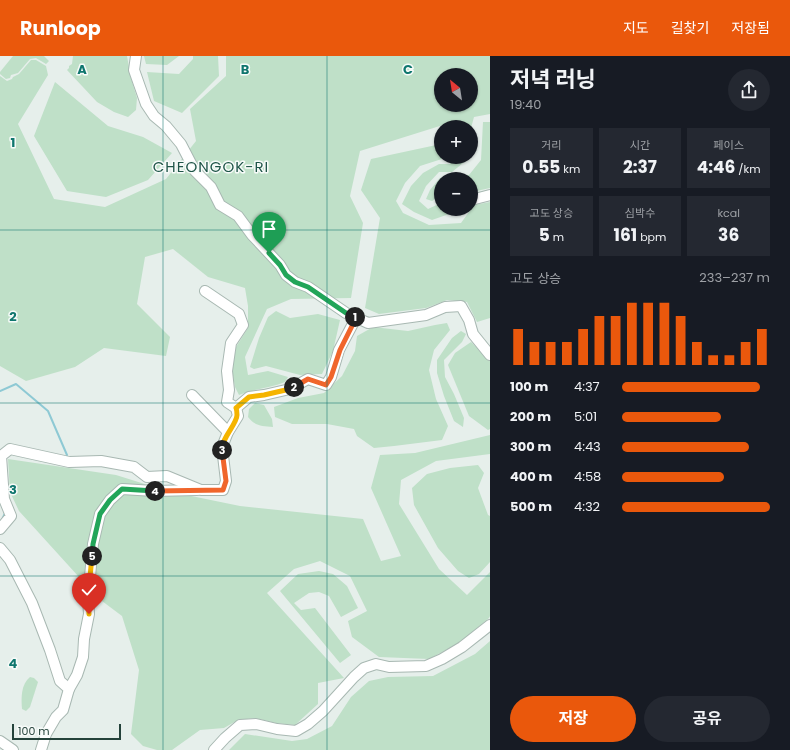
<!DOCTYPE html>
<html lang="ko">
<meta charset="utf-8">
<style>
:root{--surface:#171b24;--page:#242831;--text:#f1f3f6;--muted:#9ea1a6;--accent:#ea580c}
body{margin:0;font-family:Poppins,"Noto Sans KR",sans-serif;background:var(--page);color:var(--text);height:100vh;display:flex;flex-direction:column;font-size:15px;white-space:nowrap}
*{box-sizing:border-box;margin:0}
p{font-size:13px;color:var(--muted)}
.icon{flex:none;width:22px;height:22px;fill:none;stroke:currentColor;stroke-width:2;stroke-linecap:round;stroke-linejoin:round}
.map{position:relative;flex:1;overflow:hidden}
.side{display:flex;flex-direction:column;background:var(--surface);width:300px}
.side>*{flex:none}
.needle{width:26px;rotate:330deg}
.tools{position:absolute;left:434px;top:12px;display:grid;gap:8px}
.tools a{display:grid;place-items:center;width:44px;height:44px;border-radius:50%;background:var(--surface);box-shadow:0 1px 3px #0004;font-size:20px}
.scale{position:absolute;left:12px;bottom:10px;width:109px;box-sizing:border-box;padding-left:4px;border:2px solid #24423a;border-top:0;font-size:11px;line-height:14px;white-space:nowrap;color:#24423a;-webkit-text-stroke:3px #f7fbf9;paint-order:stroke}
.pin{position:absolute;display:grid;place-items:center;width:34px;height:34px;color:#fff;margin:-41px -17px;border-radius:50% 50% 50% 0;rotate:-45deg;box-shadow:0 0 4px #0007}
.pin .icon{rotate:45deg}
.km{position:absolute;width:20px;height:20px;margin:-10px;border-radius:50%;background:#222;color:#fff;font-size:11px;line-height:20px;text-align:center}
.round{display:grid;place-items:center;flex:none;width:42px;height:42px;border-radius:21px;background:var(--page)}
.summary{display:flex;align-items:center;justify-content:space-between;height:68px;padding:0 20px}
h1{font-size:22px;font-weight:700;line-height:30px}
.stats{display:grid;grid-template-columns:repeat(3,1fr);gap:6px;height:68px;padding:4px 20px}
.stats div{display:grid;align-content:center;border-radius:0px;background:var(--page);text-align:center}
.stats b{font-size:17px;font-weight:700}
.stats small{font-size:11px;font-weight:400}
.stats p{font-size:11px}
.chart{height:112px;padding:8px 20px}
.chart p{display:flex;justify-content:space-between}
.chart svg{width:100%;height:72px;margin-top:4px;stroke:var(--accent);stroke-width:6}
.button{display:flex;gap:8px;margin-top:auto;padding:8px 20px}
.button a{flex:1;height:46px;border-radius:24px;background:var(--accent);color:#fff;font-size:16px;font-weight:700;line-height:46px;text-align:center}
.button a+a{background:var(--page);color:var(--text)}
ul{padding:0 20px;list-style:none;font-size:13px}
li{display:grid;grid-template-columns:64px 48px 1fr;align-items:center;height:30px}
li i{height:10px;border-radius:5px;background:var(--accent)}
header{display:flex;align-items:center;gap:24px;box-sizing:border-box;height:56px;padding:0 20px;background:var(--accent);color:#fff}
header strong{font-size:19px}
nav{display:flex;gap:22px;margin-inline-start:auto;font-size:14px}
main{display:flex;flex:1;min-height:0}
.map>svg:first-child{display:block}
</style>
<header>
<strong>Runloop</strong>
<nav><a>지도</a><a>길찾기</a><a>저장됨</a></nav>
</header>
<main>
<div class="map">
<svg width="490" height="694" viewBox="0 0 490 694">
<rect width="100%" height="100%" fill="#e6efeb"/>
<!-- green -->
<g fill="#bfe0c8" fill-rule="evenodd">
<polygon points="13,0 44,0 49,5 46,8 36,2 30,3 18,17 11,19 10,22 6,23 0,18 0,16"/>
<polygon points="73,0 127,0 131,22 137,42 136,54 128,61 114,56 97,46 67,14 69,12 69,10 72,8"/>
<polygon points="144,0 179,0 167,9 146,8"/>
<polygon points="193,0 218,0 219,20 182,57 154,45 147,16 179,18 193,3"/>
<path d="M226 0H490V58L474 61 471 72V71H444L443 69 360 95 350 140 363 167 351 242 291 243 267 253 245 301 248 319 268 315 288 321 285 326C270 332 254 333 239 339L235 331 232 314 236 291 248 272V250L245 232 208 221 173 193 145 201 137 248 170 281 166 300 104 292 75 311 26 325 0 310V20L7 25 12 23 13 21 19 18 31 4H36L46 10 48 19 18 68 54 143 105 151 166 123 196 85 190 53 226 20ZM441 19H471V49H441Z"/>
<polygon points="55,26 108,70 143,81 172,97 148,124 106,141 67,135 34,80"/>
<polygon points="483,66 490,66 490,132 472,136 471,135 471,123 441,123 441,139 432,145 426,143 430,134 440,122 469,119 481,104"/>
<polygon points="441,88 441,101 445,101 445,102 420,110 405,127 396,145 403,157 429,169 461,167 474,149 490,146 490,262 477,266 467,246 447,244 426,252 379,258 365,252 380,162 361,134 371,103"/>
<polygon points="451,101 468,101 468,103 452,116 439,116 426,130 419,145 428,153 441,147 441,153 454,153 452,157 432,164 414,156 402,148 411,130 423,117 439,108 450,108"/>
<polygon points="276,255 290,262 318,258 340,264 333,295 322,318 300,319 266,310 254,313 250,311 259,282 268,261"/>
<polygon points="447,267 450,274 434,294 429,314 436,343 448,370 442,384 394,390 374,392 357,380 354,373 327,368 292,368 275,361 274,351 298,342 324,337 342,320 355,295 357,280 373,271 408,275 435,269"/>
<polygon points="461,275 466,278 462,286 444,304 445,321 454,338 464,362 463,371 454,365 444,340 437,317 437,304 452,282"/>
<polygon points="471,286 490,304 490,373 488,374 469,360 448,309 455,297"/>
<path d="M255 347 264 349 272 363 273 371C262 370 255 370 248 361L249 353Z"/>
<polygon points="490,379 490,398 436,405 401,424 399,448 439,513 467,539 490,516 490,560 489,562 459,587 429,603 379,601 352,581 348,565 367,555 350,520 320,505 294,513 267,537 344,622 318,627 318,648 295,669 276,667 255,662 238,664 224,672 200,674 172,694 157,694 143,690 131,678 139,614 122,560 98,542 19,455 10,436 8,403 116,419 167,435 240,450 363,463 381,505 401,500 371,432 380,399 415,397"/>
<polygon points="478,409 484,417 478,432 488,459 490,460 490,506 479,518 469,522 458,515 438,492 414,449 412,432 427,418 450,412"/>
<polygon points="319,515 333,518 347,530 358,552 341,561 329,540 319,536 309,537 294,547 301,554 315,552 351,599 340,607 280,535 298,518"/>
<polygon points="490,585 490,694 229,694 245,678 292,685 307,683 332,670 351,641 369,625 388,621 433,620 475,598"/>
<path d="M30 621 34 622 38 626 30 651 26 655 22 653C21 642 21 628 30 621Z"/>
</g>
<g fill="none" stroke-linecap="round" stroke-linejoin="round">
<!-- stream -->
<g stroke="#8ec9d4" stroke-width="2">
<polyline points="0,335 16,328 48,355 67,399"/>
<polyline points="2,464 5,457 4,455"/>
</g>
<defs>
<g id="minor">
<polyline points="136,0 134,14 146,48 154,60 166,70 181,88 195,115 211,131 220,149 238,160 252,179 280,209 286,219 295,226 308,231 346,257 368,267 426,259 445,251 461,250 469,264 473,278 490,299"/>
<polyline points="471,144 490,139"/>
<polyline points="192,339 228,376"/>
<polyline points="236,352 249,341 264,339 290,333 308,323 326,329 331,321 339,294 356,262"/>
<polyline points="0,473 11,460 4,443 1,400 10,393 69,406 101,405 134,411 147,421 167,420 201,434 223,434 226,425 222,391 228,376 238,360 236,352 227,346 229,334 227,315 231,287 243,269 239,258 205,235"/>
<polyline points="0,492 10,504 32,547 50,594 60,625 69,633 63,654 56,661 46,678 41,694"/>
<polyline points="69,633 77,619 83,601 84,583 89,558 88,542 93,488 100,458 110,444 122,433 154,435 197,434"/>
<polyline points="0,685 13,694"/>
<polyline points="214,694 225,682 240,669 256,668 277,673 296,675 308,668 323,655 354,621 364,612 376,608 389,611 426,610 442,603 462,591 490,569"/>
</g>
</defs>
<!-- minor casing -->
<use href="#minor" stroke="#a8b8b2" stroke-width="12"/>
<!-- minor -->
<use href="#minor" stroke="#fff" stroke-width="10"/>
</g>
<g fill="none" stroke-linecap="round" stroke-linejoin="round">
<defs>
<polyline id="split-1" points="269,197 280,209 286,219 295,226 308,231 346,257 355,261"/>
<polyline id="split-2" points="294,331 308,323 326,329 331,321 340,294 356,262 355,261"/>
<path id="split-3" d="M222 394C221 383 237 368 237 359 237 356 237 354 236 352L249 341 264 339 290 333 294 331"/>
<polyline id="split-4" points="155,435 223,434 226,425 222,394"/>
<polyline id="split-5" points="92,500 93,488 100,458 110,444 122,433 155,435"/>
<polyline id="split-6" points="89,558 88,542 92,500"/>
</defs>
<!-- split-1 casing -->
<use href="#split-1" stroke="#fff" stroke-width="8"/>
<!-- split-2 casing -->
<use href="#split-2" stroke="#fff" stroke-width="8"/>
<!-- split-3 casing -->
<use href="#split-3" stroke="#fff" stroke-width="8"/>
<!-- split-4 casing -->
<use href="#split-4" stroke="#fff" stroke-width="8"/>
<!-- split-5 casing -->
<use href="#split-5" stroke="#fff" stroke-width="8"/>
<!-- split-6 casing -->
<use href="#split-6" stroke="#fff" stroke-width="8"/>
<!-- split-1 -->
<use href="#split-1" stroke="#22a559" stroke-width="5"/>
<!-- split-2 -->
<use href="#split-2" stroke="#f0652b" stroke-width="5"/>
<!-- split-3 -->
<use href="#split-3" stroke="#f5b400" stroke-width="5"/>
<!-- split-4 -->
<use href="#split-4" stroke="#f0652b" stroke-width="5"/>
<!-- split-5 -->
<use href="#split-5" stroke="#22a559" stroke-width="5"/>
<!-- split-6 -->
<use href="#split-6" stroke="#f5b400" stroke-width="5"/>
</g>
<!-- grid -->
<path fill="none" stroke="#0f766e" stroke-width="1" stroke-opacity="0.55" d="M163 0V694M327 0V694M0 174H490M0 347H490M0 520H490"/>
<g text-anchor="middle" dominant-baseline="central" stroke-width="3" stroke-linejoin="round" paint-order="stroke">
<!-- quarter labels -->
<g font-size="15" letter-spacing="1" fill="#1f5548" stroke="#f7fbf9">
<text x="211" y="110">CHEONGOK-RI</text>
</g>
</g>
<g font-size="13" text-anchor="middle" font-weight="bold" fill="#0f766e" stroke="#f7fbf9" stroke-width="3" stroke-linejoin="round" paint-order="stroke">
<text x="82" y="18">A</text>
<text x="245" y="18">B</text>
<text x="408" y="18">C</text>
<text x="13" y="91">1</text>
<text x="13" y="265">2</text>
<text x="13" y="438">3</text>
<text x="13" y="612">4</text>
</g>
</svg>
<div class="tools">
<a><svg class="needle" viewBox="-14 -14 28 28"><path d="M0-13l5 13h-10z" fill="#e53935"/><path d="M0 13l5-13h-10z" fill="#9ea1a6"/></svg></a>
<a>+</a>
<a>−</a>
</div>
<div class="scale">100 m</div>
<div class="pin" style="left:269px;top:197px;background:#1e9e55"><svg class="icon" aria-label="arrive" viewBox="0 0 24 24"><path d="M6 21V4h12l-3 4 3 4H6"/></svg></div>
<div class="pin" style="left:89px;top:558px;background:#d93025"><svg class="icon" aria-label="check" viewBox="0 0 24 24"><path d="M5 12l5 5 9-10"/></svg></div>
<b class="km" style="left:355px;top:261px">1</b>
<b class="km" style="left:294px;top:331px">2</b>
<b class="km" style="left:222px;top:394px">3</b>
<b class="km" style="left:155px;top:435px">4</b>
<b class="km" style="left:92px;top:500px">5</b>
</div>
<section class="side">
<div class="summary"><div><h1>저녁 러닝</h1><p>19:40</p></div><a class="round"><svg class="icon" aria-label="share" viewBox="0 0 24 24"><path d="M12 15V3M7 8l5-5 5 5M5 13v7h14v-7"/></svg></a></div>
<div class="stats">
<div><p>거리</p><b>0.55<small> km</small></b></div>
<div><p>시간</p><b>2:37</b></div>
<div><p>페이스</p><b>4:46<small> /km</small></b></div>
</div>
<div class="stats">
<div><p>고도 상승</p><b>5<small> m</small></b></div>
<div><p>심박수</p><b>161<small> bpm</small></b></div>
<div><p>kcal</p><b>36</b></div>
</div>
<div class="chart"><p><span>고도 상승</span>233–237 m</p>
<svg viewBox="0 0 160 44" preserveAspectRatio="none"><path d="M5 44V22M15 44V30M25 44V30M35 44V30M45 44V22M55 44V14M65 44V14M75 44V6M85 44V6M95 44V6M105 44V14M115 44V30M125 44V38M135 44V38M145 44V30M155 44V22"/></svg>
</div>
<ul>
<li><b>100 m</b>4:37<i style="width:93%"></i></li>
<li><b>200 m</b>5:01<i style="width:67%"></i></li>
<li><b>300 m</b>4:43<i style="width:86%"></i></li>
<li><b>400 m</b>4:58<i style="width:69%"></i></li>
<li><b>500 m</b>4:32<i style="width:100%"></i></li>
</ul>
<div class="button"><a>저장</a><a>공유</a></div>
</section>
</main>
